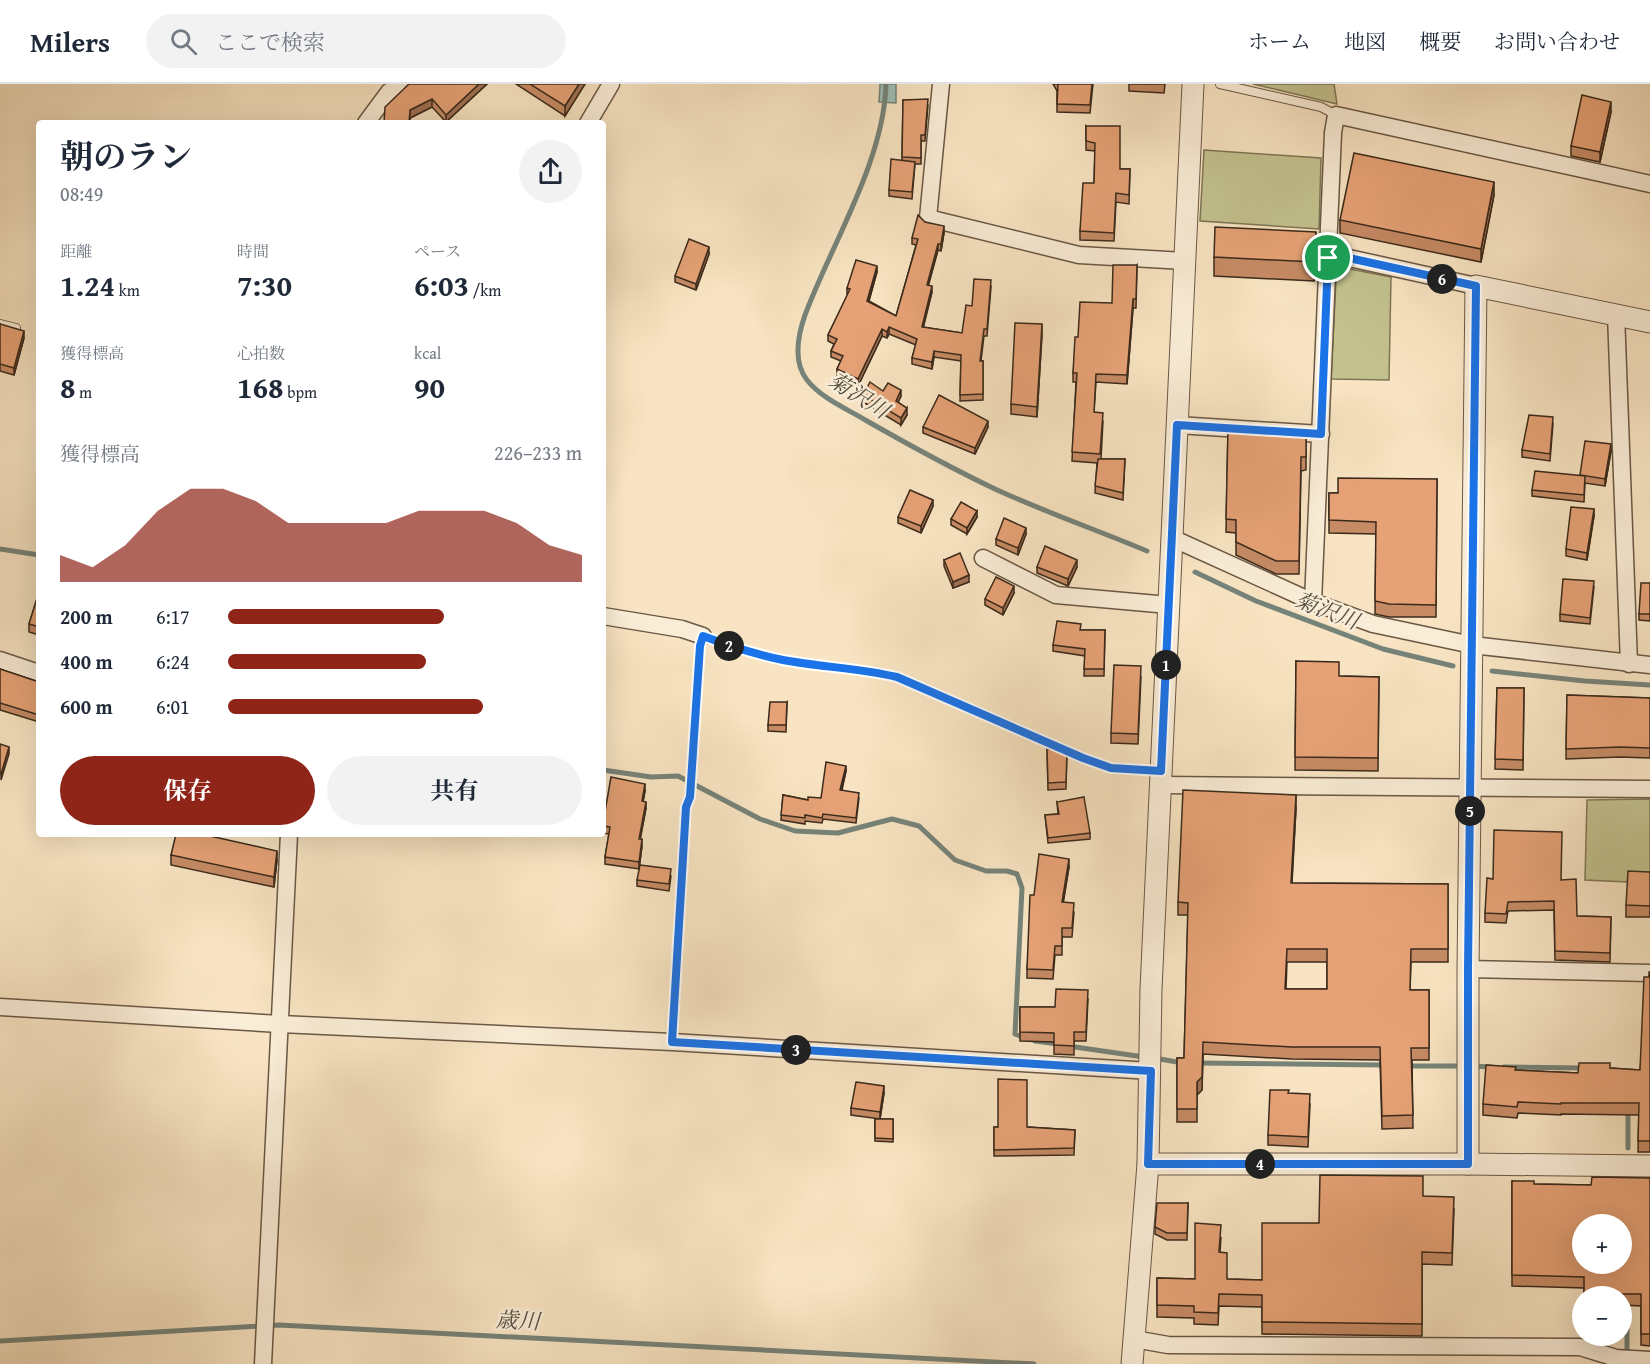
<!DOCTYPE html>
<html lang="ja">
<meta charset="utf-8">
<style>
:root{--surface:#fff;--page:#f2f2f3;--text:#1f2937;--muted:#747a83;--line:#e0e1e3;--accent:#8f2418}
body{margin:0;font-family:"Gentium Book Plus","Noto Serif JP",serif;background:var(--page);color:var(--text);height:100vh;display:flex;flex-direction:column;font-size:22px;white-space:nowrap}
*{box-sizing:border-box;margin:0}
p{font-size:20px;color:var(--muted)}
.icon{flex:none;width:33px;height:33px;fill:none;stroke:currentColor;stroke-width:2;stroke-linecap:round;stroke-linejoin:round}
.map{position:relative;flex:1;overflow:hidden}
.panel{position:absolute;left:36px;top:36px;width:570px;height:717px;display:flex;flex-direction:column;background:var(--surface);border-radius:6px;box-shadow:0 6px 24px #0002}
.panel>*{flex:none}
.fabs{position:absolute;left:1572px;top:1130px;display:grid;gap:12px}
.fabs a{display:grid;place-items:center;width:60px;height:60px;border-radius:50%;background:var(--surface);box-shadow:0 6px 24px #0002;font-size:30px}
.pin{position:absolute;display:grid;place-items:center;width:51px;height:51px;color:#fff;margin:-26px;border:3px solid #fff;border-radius:50%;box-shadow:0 2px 6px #0007}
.km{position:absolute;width:30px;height:30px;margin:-15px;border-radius:50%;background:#222;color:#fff;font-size:16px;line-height:30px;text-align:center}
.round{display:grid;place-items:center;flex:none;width:63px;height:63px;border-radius:32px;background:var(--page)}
.headline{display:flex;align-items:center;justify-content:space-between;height:102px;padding:0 24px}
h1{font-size:33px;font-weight:700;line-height:45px}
.figures{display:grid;grid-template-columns:repeat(3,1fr);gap:9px;height:102px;padding:6px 24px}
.figures div{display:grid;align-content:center}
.figures b{font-size:30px;font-weight:700}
.figures small{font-size:16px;font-weight:400}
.figures p{font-size:16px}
.chart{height:168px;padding:12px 24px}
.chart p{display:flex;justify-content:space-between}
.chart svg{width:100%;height:108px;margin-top:6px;fill:var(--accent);opacity:.7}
.primary-button{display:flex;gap:12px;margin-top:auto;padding:12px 24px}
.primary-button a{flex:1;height:69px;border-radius:36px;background:var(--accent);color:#fff;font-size:24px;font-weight:700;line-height:69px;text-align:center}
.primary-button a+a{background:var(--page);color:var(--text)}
ul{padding:0 24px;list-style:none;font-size:20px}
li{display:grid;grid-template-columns:96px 72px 1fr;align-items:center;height:45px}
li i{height:15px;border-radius:8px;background:var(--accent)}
header{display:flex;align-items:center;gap:36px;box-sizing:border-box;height:84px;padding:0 30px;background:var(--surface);border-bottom:2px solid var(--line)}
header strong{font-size:28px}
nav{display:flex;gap:33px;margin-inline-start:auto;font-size:21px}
.search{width:420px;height:54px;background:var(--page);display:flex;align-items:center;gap:15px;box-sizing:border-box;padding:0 21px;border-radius:33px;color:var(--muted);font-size:22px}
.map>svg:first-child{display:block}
</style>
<header>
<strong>Milers</strong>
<div class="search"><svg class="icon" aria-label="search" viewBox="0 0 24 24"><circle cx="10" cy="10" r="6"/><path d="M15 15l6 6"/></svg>ここで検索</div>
<nav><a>ホーム</a><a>地図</a><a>概要</a><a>お問い合わせ</a></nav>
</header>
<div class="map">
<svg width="1650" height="1280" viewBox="0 0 1650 1280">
<rect width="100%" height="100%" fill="#f8e4c2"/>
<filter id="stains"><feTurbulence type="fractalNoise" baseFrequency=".00333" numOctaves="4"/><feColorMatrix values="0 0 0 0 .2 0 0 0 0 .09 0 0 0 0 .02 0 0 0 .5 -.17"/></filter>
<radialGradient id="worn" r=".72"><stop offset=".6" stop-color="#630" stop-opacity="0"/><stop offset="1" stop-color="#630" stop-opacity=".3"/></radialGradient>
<!-- green -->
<g fill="#c3c28f" stroke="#7f7655" stroke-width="1.5">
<polygon points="1253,0 1334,0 1337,20"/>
<polygon points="1204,66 1321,74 1319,145 1200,137"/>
<polygon points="1350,185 1391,193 1389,296 1331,295 1336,196 1340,187"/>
<polygon points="1650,715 1650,799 1585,796 1587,716"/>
</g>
<!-- water -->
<polygon fill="#9dbeb7" stroke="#768379" stroke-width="1.5" points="880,0 896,0 896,19 879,18"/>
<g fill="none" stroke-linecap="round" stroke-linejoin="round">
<!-- stream -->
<g stroke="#768379" stroke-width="5">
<path d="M886 0C884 77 832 159 805 231 798 251 793 278 807 296 821 314 847 325 867 337 909 361 951 384 995 405 1045 428 1097 446 1147 467"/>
<polyline points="0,465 39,471"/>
<polyline points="1195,488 1256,517 1383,565 1453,582"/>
<polyline points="1492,587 1585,597 1650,601"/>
<polyline points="603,686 651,693 678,692 760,735 795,747 838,749 892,735 919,742 955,776 986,787 1007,787 1017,790 1022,804 1015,950 1026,954"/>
<polyline points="1035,957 1058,960"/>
<polyline points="1068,962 1144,973"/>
<polyline points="1154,974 1183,979"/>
<polyline points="1198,979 1384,981"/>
<polyline points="1405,982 1462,982"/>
<polyline points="1471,982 1492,983"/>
<polyline points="1504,983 1585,984"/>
<polyline points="1628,1064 1628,1026"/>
<polyline points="1627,1217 1627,1269"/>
<polyline points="0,1257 279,1241 1034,1280"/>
</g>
<defs>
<g id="service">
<polyline points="1220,0 1321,23 1336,31"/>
<polyline points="0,240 16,244"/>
<path d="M672 958 686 723 690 713 700 562 703 552C729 562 755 570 783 576 820 583 859 584 897 593L1083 674 1111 684 1161 687"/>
</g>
<g id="minor">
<polyline points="941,0 928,134 1079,171 1185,177"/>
<polyline points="366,39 389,8 400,0"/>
<polyline points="588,39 611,0"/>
<polyline points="1328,174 1349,174 1476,202"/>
<polyline points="1616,230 1629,580"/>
<polyline points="1177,341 1321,350"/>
<polyline points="1172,454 1313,518 1373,540 1472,561 1650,581"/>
<polyline points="983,474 1056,511 1169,521"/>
<polyline points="1313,518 1333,49 1336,31 1650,100"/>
<polyline points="603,532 682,545 703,552"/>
<polyline points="0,576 39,589"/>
<polyline points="1161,701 1650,705"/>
<polyline points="1468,885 1650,889"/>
<polyline points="0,923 280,940 672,958 1151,987"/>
<polyline points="1134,1255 1168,1261 1580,1263 1616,1274 1650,1276"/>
<polyline points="263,1280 289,750"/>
</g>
<g id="tertiary">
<polyline points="1148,1080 1468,1080 1650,1082"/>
<polyline points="1468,1080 1468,885 1476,202 1650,238"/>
<polyline points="1132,1280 1148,1080 1151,905 1193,0"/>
</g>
</defs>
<!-- service casing -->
<use href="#service" stroke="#6a5845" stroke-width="10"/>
<!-- minor casing -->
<use href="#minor" stroke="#6a5845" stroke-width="19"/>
<!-- tertiary casing -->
<use href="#tertiary" stroke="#6a5845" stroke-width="23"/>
<!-- service -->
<use href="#service" stroke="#faedd7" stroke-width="8"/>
<!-- minor -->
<use href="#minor" stroke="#faedd7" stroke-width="16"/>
<!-- tertiary -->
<use href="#tertiary" stroke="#faedd7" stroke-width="21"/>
</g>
<!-- wall -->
<g fill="#c68b65" stroke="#3b2a1b" stroke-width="1.5" fill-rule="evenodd">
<polygon points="409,0 487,0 446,38 432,23 410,34 410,39 384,39"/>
<polygon points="516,0 585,0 565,32"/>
<polygon points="1053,0 1093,0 1090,29 1057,28 1057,7"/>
<polygon points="1129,0 1165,0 1164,9 1129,7"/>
<polygon points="903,16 928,21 925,57 921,57 921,80 915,80 912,115 889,112 889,106 902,76"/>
<polygon points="1611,28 1600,78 1571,72 1571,62"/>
<polygon points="1086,42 1120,85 1130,85 1129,120 1116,118 1114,157 1080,156 1080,147 1094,99 1095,67 1086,66"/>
<polygon points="1494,111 1481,178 1340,149 1340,136"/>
<polygon points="925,138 944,149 941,167 938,166 928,201 932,208 923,243 962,249 972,222 991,203 987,252 984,252 981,277 983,277 983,316 960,317 961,277 934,273 932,285 912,280 912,274 916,261 889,250 887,254 882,252 858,302 837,291 837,285 841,277 831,273 831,267 834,260 828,257 828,251 848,211 847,210 847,204 877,188 869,217 896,232 916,161 912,160 912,154"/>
<polygon points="1316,167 1314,197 1214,192 1214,173"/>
<polygon points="709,170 696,206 675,198 675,192"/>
<polygon points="1137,181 1136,224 1133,224 1127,300 1096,298 1094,328 1103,337 1101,375 1125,375 1123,416 1095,409 1097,379 1072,377 1076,298 1073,298 1073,289 1078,253 1112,219"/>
<polygon points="0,240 24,254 14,291 0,287"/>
<polygon points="1042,250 1037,333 1011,330 1011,320"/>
<polygon points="883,307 901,312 898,318 907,331 901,341 863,318 863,311"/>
<polygon points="1553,340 1550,377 1522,373 1522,366"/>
<polygon points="923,343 988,343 975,370 923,349"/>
<polygon points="1228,345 1306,354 1306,386 1301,387 1299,490 1276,490 1236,471 1236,449 1226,448"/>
<polygon points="1611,367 1605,402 1585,399 1584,418 1532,412 1532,406 1580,392"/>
<polygon points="1437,395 1436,533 1389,533 1375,530 1376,450 1329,449 1329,409 1338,409"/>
<polygon points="933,422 921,449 898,439 898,433"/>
<polygon points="1594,432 1587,476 1566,472 1566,465"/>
<polygon points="977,433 967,450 951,441 951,435"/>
<polygon points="1026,450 1018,471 996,461 996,455"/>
<polygon points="944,476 969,498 953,504 944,482"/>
<polygon points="1037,483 1077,483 1068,502 1037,489"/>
<polygon points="1650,499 1650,537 1639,536 1639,530"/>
<polygon points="1594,503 1590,540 1560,537 1560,530"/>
<polygon points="39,508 39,551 29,548 29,540"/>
<polygon points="1014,509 1003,531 985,521 985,515"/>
<polygon points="1081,546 1105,546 1104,592 1084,592 1085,572 1053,567 1053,561"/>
<polygon points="1296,577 1339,592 1379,593 1378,687 1295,686"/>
<polygon points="0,585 39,598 39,638 0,626"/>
<polygon points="1141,592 1138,660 1111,659 1111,649"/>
<polygon points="1497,604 1524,604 1523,686 1495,685"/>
<polygon points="1567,611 1650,614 1650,674 1620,673 1566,675"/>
<polygon points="787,618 786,648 768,647 768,641"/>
<polygon points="1047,665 1067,667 1066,705 1048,706"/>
<polygon points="846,687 842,706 859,714 856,739 823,735 822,739 805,737 805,740 781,736 783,711 808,716 821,714"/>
<polygon points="645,707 643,717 646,724 640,755 642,762 639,785 605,780 605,773 609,750 603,749 603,739"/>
<polygon points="1057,718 1090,749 1090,755 1048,759 1045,731 1058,730"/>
<path d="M1296 724 1292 799 1448 800V878H1411L1410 906H1429V976H1412L1413 1044 1382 1045 1380 976 1292 975 1203 970 1202 1006 1197 1011V1038H1177V974H1184L1188 831H1178V818ZM1287 878H1327V905H1286Z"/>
<polygon points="171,771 277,776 274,803 171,781"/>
<polygon points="1069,783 1063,818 1074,828 1072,853 1062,853 1062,871 1055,871 1053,895 1027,894 1027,885 1034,811"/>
<polygon points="671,792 669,807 637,802 637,796"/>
<polygon points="1493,795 1561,796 1577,832 1611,833 1610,878 1555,876 1554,826 1508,827 1506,839 1485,838 1485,829"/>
<polygon points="1650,798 1650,833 1626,833 1626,821"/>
<polygon points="1650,888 1650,1068 1638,1068 1639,1031 1561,1030 1561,1031 1518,1029 1517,1034 1483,1031 1483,1020 1515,986 1578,989 1610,984 1640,986 1649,893"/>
<polygon points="1088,915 1086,957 1074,957 1074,971 1054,970 1054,958 1020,957 1020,923 1055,923"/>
<polygon points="884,1009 880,1035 851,1031 851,1024"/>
<polygon points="1288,1009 1310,1020 1308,1063 1268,1061 1268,1051"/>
<polygon points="875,1035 893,1035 893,1058 875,1057"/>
<polygon points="994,1043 1027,1043 1075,1046 1074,1071 994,1072"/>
<polygon points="1650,1094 1650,1262 1641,1261 1641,1222 1622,1221 1622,1212 1584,1212 1584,1204 1512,1202 1512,1097 1534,1100 1591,1101"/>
<polygon points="1423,1112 1454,1125 1452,1181 1422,1180 1422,1252 1262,1250 1262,1223 1219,1222 1218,1241 1194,1240 1194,1234 1157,1233 1157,1194 1195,1195 1221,1153 1220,1168 1227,1195 1262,1196 1319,1139"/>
<polygon points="1188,1119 1187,1156 1167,1156 1155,1150 1155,1143"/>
</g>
<!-- shaded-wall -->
<g fill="#a17153" stroke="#3b2a1b" stroke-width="1.5">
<polygon points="479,0 487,0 446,38 446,31"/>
<polygon points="579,0 585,0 565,32 565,22"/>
<polygon points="432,15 432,23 410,34 409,39 410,26"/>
<polygon points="1611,18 1611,28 1600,78 1600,68"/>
<polygon points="1494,98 1494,111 1481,178 1481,165"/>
<polygon points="944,142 944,149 941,167 941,160"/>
<polygon points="1316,148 1316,167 1314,197 1314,178"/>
<polygon points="938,160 938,166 927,207 927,201"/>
<polygon points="709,163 709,170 696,206 696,200"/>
<polygon points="877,182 877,188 867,223 867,217"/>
<polygon points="932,202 932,208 922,249 922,243"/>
<polygon points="1133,215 1133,224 1127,300 1127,291"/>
<polygon points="1042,240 1042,250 1037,333 1037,323"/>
<polygon points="889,243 889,250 887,254 887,248"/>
<polygon points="882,245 882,252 858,302 858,295"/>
<polygon points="24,247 24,254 14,291 14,284"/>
<polygon points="934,267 934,273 932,285 932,278"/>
<polygon points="901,306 901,312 896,323 896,317"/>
<polygon points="907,324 907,331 901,341 901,334"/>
<polygon points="988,337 988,343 975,370 975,364"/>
<polygon points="1611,360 1611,367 1605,402 1605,395"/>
<polygon points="933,416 933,422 921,449 921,442"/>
<polygon points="1594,425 1594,432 1587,476 1587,469"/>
<polygon points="977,427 977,433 967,450 967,444"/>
<polygon points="1026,444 1026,450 1018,471 1018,464"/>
<polygon points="1077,476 1077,483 1068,502 1068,495"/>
<polygon points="969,491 969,498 953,504 953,498"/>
<polygon points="1014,502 1014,509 1003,531 1003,524"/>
<polygon points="9,663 9,670 1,696 1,690"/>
<polygon points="846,682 846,687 840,712 840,706"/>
<polygon points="645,700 645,707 642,724 642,717"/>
<polygon points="1296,711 1296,724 1291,812 1291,799"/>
<polygon points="646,718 646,724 639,762 639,755"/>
<polygon points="642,755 642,762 639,785 639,778"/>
<polygon points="277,767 277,776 274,803 274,793"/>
<polygon points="1069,775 1069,783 1062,827 1062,818"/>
<polygon points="1203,970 1202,1006 1197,1011 1197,998"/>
<polygon points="884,1002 884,1009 880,1035 880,1028"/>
</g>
<!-- building -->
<g fill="#e6a276" stroke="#3b2a1b" stroke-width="1.5" fill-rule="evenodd">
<polygon points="409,0 479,0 446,31 432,15 410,26 409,39 384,39 385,23"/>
<polygon points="530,0 579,0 565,22"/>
<polygon points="1058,0 1092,0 1090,21 1057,20"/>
<polygon points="1582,11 1611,18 1600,68 1571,62"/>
<polygon points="928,15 925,51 921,51 921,74 902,73 903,16"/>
<polygon points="1086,42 1120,42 1120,85 1130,85 1129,111 1116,109 1114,149 1080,147 1083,99 1094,99 1095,59 1086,57"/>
<polygon points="1354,69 1494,98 1481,165 1340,136"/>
<polygon points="891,75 915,78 912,108 889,106"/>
<polygon points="918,131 925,138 944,142 941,160 938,160 927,201 932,202 922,243 962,249 966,221 972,222 974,195 991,196 987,245 984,245 980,277 983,277 983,310 960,311 961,271 934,267 932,278 912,274 917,255 889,243 887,248 882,245 858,295 837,285 843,272 831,267 837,255 828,251 850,205 847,204 856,176 877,182 867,217 896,232 918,155 912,154"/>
<polygon points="1215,143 1316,148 1314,178 1214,173"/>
<polygon points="689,155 709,163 696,200 675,192"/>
<polygon points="1113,181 1137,181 1136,215 1133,215 1127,291 1096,290 1094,328 1103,329 1100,370 1072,368 1077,289 1073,289 1075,253 1078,253 1080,218 1112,219"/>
<polygon points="1015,239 1042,240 1037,323 1011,320"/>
<polygon points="0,240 24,247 14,284 0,280"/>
<polygon points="870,298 883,307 888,299 901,306 896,317 907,324 901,334 863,311"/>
<polygon points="939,311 988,337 975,364 923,343"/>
<polygon points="1529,331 1553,333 1550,370 1522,366"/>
<polygon points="1228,345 1303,347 1306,354 1306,373 1301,373 1299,477 1276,477 1236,458 1236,436 1226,435"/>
<polygon points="1585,357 1611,360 1605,395 1580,391"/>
<polygon points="1098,375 1125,375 1123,409 1095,402"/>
<polygon points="1535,387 1585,392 1584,411 1532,406"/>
<polygon points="1338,394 1437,395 1436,521 1389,520 1375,517 1376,438 1329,436 1329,409 1338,409"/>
<polygon points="910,406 933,416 921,442 898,433"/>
<polygon points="961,418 977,427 967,444 951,435"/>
<polygon points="1571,423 1594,425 1587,469 1566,465"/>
<polygon points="1004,434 1026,444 1018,464 996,455"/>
<polygon points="1045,462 1077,476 1068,495 1037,483"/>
<polygon points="960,469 969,491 953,498 944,476"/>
<polygon points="996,493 1014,502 1003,524 985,515"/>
<polygon points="1563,495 1594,497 1590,534 1560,530"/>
<polygon points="1641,499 1650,499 1650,530 1639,530"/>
<polygon points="39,508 39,543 29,540"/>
<polygon points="1057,537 1081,540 1080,546 1105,546 1104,585 1084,585 1085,565 1053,561"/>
<polygon points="1296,577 1339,578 1339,592 1379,593 1378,674 1295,673"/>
<polygon points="1114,581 1141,582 1138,650 1111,649"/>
<polygon points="0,585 39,598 39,631 0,619"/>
<polygon points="1497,604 1524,604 1523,676 1495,675"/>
<polygon points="1567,611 1650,614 1650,664 1620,663 1566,665"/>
<polygon points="770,618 787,618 786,641 768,641"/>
<polygon points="0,660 9,663 1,690 0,689"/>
<polygon points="1047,665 1067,667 1066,698 1048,699"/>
<polygon points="826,678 846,682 840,706 859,709 856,734 823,730 822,734 805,731 805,734 781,731 783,711 808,716 808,713 821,714"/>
<polygon points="611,693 645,700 642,717 646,718 639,755 642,755 639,778 605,773 610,743 603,742 603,739"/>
<path d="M1183 706 1296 711 1291 799 1448 800V865H1411L1410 906H1429V964H1411L1413 1031 1382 1032 1380 963H1292L1203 958 1202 993 1197 998V1025H1177V974H1184L1188 819 1178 818ZM1287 865H1327V905H1285Z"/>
<polygon points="1084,713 1090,749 1048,754 1045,731 1059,730 1057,718"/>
<polygon points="1494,746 1562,748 1561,796 1576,795 1577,832 1611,833 1610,869 1555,867 1554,817 1508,818 1506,830 1485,829 1487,794 1493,795"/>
<polygon points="176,750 201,750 277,767 274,793 171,771"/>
<polygon points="1039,770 1069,775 1062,818 1074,819 1072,844 1062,844 1062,862 1055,862 1053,886 1027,885 1030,811 1034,811"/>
<polygon points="640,781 671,785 669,800 637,796"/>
<polygon points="1628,787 1650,788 1650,822 1626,821"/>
<polygon points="1649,888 1650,888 1650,1057 1638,1057 1639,1019 1561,1019 1561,1020 1518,1018 1517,1023 1483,1020 1486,981 1516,983 1515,986 1578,989 1579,979 1610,979 1610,984 1640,986 1644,893 1649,893"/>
<polygon points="1056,905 1088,906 1086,948 1074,948 1074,962 1054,961 1054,949 1020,948 1020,923 1055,923"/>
<polygon points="998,995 1027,996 1027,1043 1075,1046 1074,1064 994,1066 994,1043 998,1043"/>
<polygon points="856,998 884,1002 880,1028 851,1024"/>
<polygon points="1270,1006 1289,1006 1288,1009 1310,1010 1308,1053 1268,1051"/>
<polygon points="875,1035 893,1035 893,1055 875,1054"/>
<polygon points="1320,1091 1423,1092 1423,1112 1454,1113 1452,1169 1422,1168 1422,1240 1262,1238 1262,1211 1219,1210 1218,1229 1194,1228 1194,1222 1157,1221 1157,1194 1195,1195 1195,1139 1221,1141 1219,1168 1227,1169 1227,1195 1262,1196 1262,1139 1319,1139"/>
<path d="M1592 1093 1650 1094V1250H1641V1210H1584V1193L1512 1191V1097H1534V1100L1591 1101ZM1582 1140H1622V1179H1582Z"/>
<polygon points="1157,1119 1188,1119 1187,1149 1167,1149 1155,1143"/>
</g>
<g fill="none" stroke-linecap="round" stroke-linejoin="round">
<defs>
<path id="route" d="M1328 174H1349L1476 202 1468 885V1080H1148L1151 987 672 958 686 723 690 713 700 562 703 552C729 562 755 570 783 576 820 583 859 584 897 593L1083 674 1111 684 1161 687 1177 341 1321 350Z"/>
</defs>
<!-- route casing -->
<use href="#route" stroke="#fff" stroke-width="12"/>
<!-- route -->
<use href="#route" stroke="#1a73e8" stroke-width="8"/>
</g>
<g text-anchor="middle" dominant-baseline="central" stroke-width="5" stroke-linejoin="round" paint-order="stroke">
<!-- water labels -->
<g font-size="22" font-style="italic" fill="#544f42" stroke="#faedd7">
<text transform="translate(859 311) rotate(32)">菊沢川</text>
<text transform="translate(1327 526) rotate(21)">菊沢川</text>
<text transform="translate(518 1236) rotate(3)">歳川</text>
</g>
</g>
<rect width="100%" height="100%" filter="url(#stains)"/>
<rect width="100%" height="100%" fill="url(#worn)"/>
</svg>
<div class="fabs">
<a>+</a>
<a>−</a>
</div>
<div class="pin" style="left:1328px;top:174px;background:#1e9e55"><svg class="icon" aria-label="arrive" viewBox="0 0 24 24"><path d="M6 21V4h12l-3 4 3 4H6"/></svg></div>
<b class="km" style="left:1166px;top:581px">1</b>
<b class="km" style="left:729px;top:562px">2</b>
<b class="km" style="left:796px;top:966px">3</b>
<b class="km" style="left:1260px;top:1080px">4</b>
<b class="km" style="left:1470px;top:727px">5</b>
<b class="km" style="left:1442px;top:195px">6</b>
<section class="panel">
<div class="headline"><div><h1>朝のラン</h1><p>08:49</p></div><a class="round"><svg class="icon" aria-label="share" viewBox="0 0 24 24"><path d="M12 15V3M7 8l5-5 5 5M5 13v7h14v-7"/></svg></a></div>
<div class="figures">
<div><p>距離</p><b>1.24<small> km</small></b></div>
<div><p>時間</p><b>7:30</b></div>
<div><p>ペース</p><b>6:03<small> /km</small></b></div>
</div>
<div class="figures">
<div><p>獲得標高</p><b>8<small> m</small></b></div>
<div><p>心拍数</p><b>168<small> bpm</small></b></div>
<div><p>kcal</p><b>90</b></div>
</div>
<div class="chart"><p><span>獲得標高</span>226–233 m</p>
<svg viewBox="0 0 160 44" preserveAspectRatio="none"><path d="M0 44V33L10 38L20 29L30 15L40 6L50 6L60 11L70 20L80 20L90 20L100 20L110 15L120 15L130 15L140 20L150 29L160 33V44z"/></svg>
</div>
<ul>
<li><b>200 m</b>6:17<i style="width:61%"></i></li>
<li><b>400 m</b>6:24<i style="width:56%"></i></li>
<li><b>600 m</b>6:01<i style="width:72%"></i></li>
</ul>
<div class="primary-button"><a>保存</a><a>共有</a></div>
</section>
</div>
